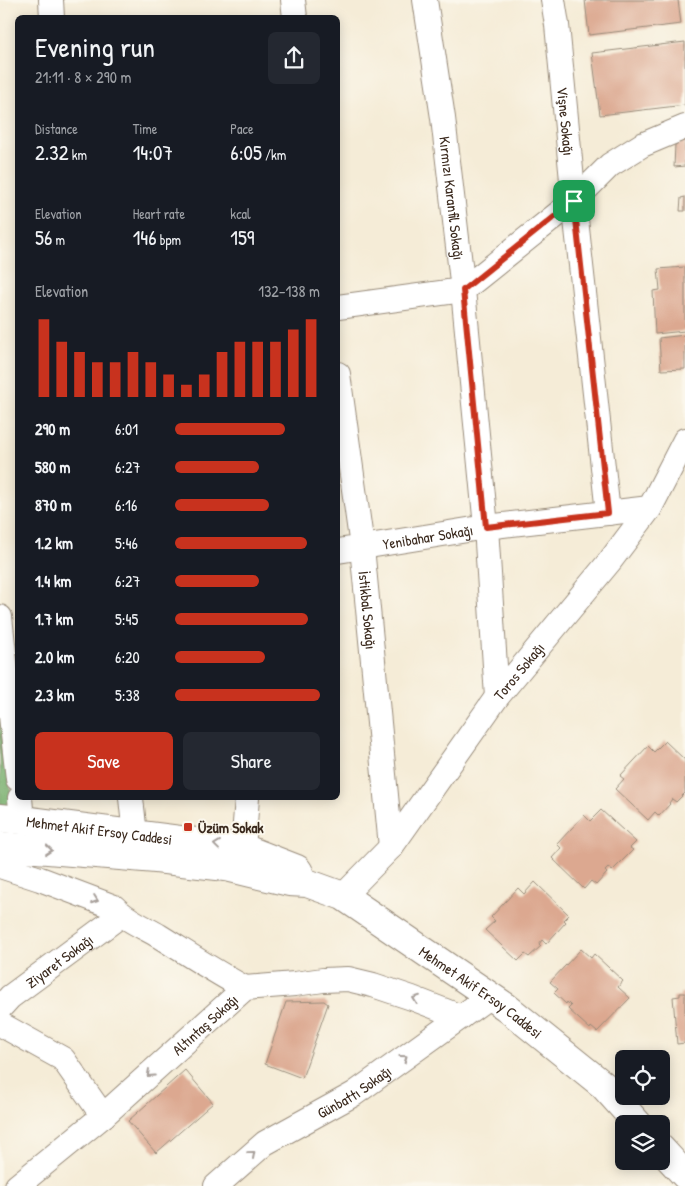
<!DOCTYPE html>
<meta charset="utf-8">
<style>
:root{--surface:#171b24;--page:#242831;--text:#f1f3f6;--muted:#9ea1a6;--accent:#c8321e}
body{margin:0;font-family:"Patrick Hand",sans-serif;background:var(--page);color:var(--text);height:100vh;display:flex;flex-direction:column;font-size:19px;white-space:nowrap}
*{box-sizing:border-box;margin:0}
p{font-size:16px;color:var(--muted)}
.icon{flex:none;width:28px;height:28px;fill:none;stroke:currentColor;stroke-width:2;stroke-linecap:round;stroke-linejoin:round}
.map{position:relative;flex:1;overflow:hidden}
.sheet{position:absolute;left:15px;top:15px;width:325px;height:785px;display:flex;flex-direction:column;background:var(--surface);border-radius:8px;box-shadow:0 2px 12px #0003}
.sheet>*{flex:none}
.buttons{position:absolute;left:615px;top:1050px;display:grid;gap:10px}
.buttons a{display:grid;place-items:center;width:55px;height:55px;border-radius:8px;background:var(--surface);box-shadow:0 2px 12px #0003;font-size:25px}
.pin{position:absolute;display:grid;place-items:center;width:42px;height:42px;color:#fff;margin:-21px;border-radius:10px;box-shadow:0 2px 8px #0006}
.round{display:grid;place-items:center;flex:none;width:52px;height:52px;border-radius:8px;background:var(--page)}
.head{display:flex;align-items:center;justify-content:space-between;height:85px;padding:0 20px}
h1{font-size:28px;font-weight:600;line-height:38px}
.stats{display:grid;grid-template-columns:repeat(3,1fr);gap:8px;height:85px;padding:5px 20px}
.stats div{display:grid;align-content:center}
.stats b{font-size:21px;font-weight:600}
.stats small{font-size:14px;font-weight:400}
.stats p{font-size:14px}
.chart{height:140px;padding:10px 20px}
.chart p{display:flex;justify-content:space-between}
.chart svg{width:100%;height:90px;margin-top:5px;stroke:var(--accent);stroke-width:6}
.button{display:flex;gap:10px;margin-top:auto;padding:10px 20px}
.button a{flex:1;height:58px;border-radius:8px;background:var(--accent);color:#fff;font-size:20px;font-weight:600;line-height:58px;text-align:center}
.button a+a{background:var(--page);color:var(--text)}
ul{padding:0 20px;list-style:none;font-size:16px}
li{display:grid;grid-template-columns:80px 60px 1fr;align-items:center;height:38px}
li i{height:12px;border-radius:6px;background:var(--accent)}
.map>svg:first-child{display:block}
</style>
<div class="map">
<svg width="685" height="1186" viewBox="0 0 685 1186">
<rect width="100%" height="100%" fill="#fbf7ec"/>
<filter id="ink" filterUnits="userSpaceOnUse"><feTurbulence type="fractalNoise" baseFrequency=".02" numOctaves="2"/><feDisplacementMap in="SourceGraphic" scale="10" xChannelSelector="R" yChannelSelector="G"/><feConvolveMatrix kernelMatrix="1 2 1 2 8 2 1 2 1" color-interpolation-filters="sRGB"/></filter>
<filter id="wash" filterUnits="userSpaceOnUse"><feTurbulence type="fractalNoise" baseFrequency=".0096" numOctaves="4" result="noise"/><feDisplacementMap in="SourceGraphic" scale="20" xChannelSelector="R" yChannelSelector="G"/><feGaussianBlur stdDeviation="1.12" result="paint"/><feColorMatrix in="noise" values="0 0 0 0 0 0 0 0 0 0 0 0 0 0 0 0 0 1.4 0 .05"/><feComposite in="paint" operator="in"/></filter>
<g filter="url(#wash)">
<rect width="100%" height="100%" fill="#f5ecd7"/>
<!-- forest -->
<polygon fill="#76ae6c" stroke="#586c45" points="0,708 13,806 0,805"/>
<g id="blocks">
<!-- building -->
<g fill="#dca890">
<polygon points="585,0 678,0 681,24 589,35"/>
<polygon points="685,42 685,105 600,115 592,53"/>
<polygon points="685,139 685,166 674,167 675,145"/>
<polygon points="685,197 685,211 680,211 681,198"/>
<polygon points="685,267 685,331 655,334 653,291 660,290 658,269"/>
<polygon points="685,335 685,369 661,370 659,338"/>
<polygon points="665,741 685,760 685,793 676,802 672,799 669,803 670,804 659,816 655,812 648,820 615,789 624,779 620,776 648,746 654,752"/>
<polygon points="601,810 636,842 630,848 633,850 612,871 609,867 605,871 607,873 596,885 591,881 584,889 552,858 561,848 557,844 584,815 590,821"/>
<polygon points="535,882 569,915 564,920 566,922 546,944 542,940 539,944 541,946 529,957 525,954 518,961 485,930 495,921 491,917 518,888 524,894"/>
<polygon points="581,949 591,958 594,954 623,981 618,987 630,998 597,1032 591,1027 590,1029 568,1009 571,1006 567,1002 566,1004 554,993 558,989 550,982"/>
<polygon points="680,993 685,993 685,1043 677,1044 673,997 680,996"/>
<polygon points="324,1001 328,1004 302,1078 265,1064 286,1002"/>
<polygon points="185,1070 213,1103 156,1153 128,1121"/>
</g>
</g>
</g>
<g filter="url(#ink)">
<use href="#blocks" fill-opacity="0" stroke="#988b7a" stroke-width="1"/>
<g fill="none" stroke-linecap="round" stroke-linejoin="round">
<defs>
<g id="minor">
<polyline points="51,0 52,18"/>
<polyline points="293,0 295,18"/>
<path id="s1" d="M425 0 443 118 463 290 486 527 497 697"/>
<path id="s2" d="M553 0 557 25 574 201 608 513"/>
<polyline points="338,307 463,290 574,201 610,165 642,145 685,127"/>
<path id="s3" d="M338 374 362 547 391 847"/>
<path id="s4" d="M338 551 486 527 650 508"/>
<polyline points="0,617 18,779"/>
<polyline points="20,798 22,820"/>
<polyline points="131,798 135,835"/>
<polyline points="243,848 247,798"/>
<path d="M0 866 40 879 114 907C126 920 144 927 159 936 188 954 215 972 245 988"/>
<path id="s5" d="M343 896 391 847 497 697 610 561 650 508 685 440"/>
<path id="s6" d="M0 1008 10 997 121 915"/>
<polyline points="0,1024 63,1059 103,1116"/>
<path id="s7" d="M17 1186 103 1116 245 988 295 984 323 980 348 979 373 985 412 998 461 1017"/>
<path id="s8" d="M216 1186 265 1143 354 1094 490 996"/>
</g>
<g id="major">
<path id="s9" d="M0 818 22 820 243 848 297 869 299 872"/>
<path id="s10" d="M0 846 156 859 226 867 289 882 307 883 343 896 506 1007 603 1085 638 1124"/>
<polyline points="661,1149 685,1175"/>
</g>
</defs>
<!-- minor casing -->
<use href="#minor" stroke="#988b7a" stroke-width="26"/>
<!-- major casing -->
<use href="#major" stroke="#988b7a" stroke-width="30"/>
<!-- minor -->
<use href="#minor" stroke="#fff" stroke-width="24"/>
<!-- major -->
<use href="#major" stroke="#fff" stroke-width="28"/>
</g>
<!-- one-way arrows -->
<defs><path id="oneway-chevron" d="M-2-3.5L2.5 0L-2 3.5" fill="none" stroke-width="1.6" stroke-linecap="round" stroke-linejoin="round" transform="scale(1.25)"/></defs>
<g stroke="#a79f9a">
<use href="#oneway-chevron" transform="translate(217 845) rotate(-173)"/>
<use href="#oneway-chevron" transform="translate(49 850) rotate(5)"/>
<use href="#oneway-chevron" transform="translate(95 900) rotate(20)"/>
<use href="#oneway-chevron" transform="translate(416 999) rotate(-159)"/>
<use href="#oneway-chevron" transform="translate(404 1058) rotate(-36)"/>
<use href="#oneway-chevron" transform="translate(150 1074) rotate(138)"/>
<use href="#oneway-chevron" transform="translate(252 1154) rotate(-41)"/>
</g>
</g>
<g fill="none" stroke-linecap="round" stroke-linejoin="round" filter="url(#ink)">
<defs>
<polygon id="route" points="574,201 608,513 486,527 463,290"/>
</defs>
<!-- route casing -->
<use href="#route" stroke="#fff" stroke-width="10"/>
<!-- route -->
<use href="#route" stroke="#c8321e" stroke-width="6"/>
</g>
<!-- markers -->
<rect fill="#c8321e" stroke="#fbf7ec" stroke-width="2" x="183" y="822" width="10" height="10" rx="2.5"/>
<g text-anchor="middle" dominant-baseline="central" stroke-width="4" stroke-linejoin="round" paint-order="stroke">
<!-- street labels -->
<g font-size="15" fill="#3b2a1e" stroke="#fbf7ec">
<text stroke="none"><textPath href="#s2" startOffset="122">Vişne Sokağı</textPath></text>
<text stroke="none"><textPath href="#s1" startOffset="200">Kırmızı Karanfil Sokağı</textPath></text>
<text stroke="none"><textPath href="#s4" startOffset="91">Yenibahar Sokağı</textPath></text>
<text stroke="none"><textPath href="#s3" startOffset="238">İstikbal Sokağı</textPath></text>
<text stroke="none"><textPath href="#s5" startOffset="286">Toros Sokağı</textPath></text>
<text stroke="none"><textPath href="#s9" startOffset="100">Mehmet Akif Ersoy Caddesi</textPath></text>
<text stroke="none"><textPath href="#s6" startOffset="76">Ziyaret Sokağı</textPath></text>
<text stroke="none"><textPath href="#s10" startOffset="516">Mehmet Akif Ersoy Caddesi</textPath></text>
<text stroke="none"><textPath href="#s7" startOffset="248">Altıntaş Sokağı</textPath></text>
<text stroke="none"><textPath href="#s8" startOffset="168">Günbattı Sokağı</textPath></text>
</g>
<!-- poi labels -->
<g font-size="15" font-weight="bold" fill="#3b2a1e" stroke="#fbf7ec" text-anchor="start">
<text x="198" y="827">Üzüm Sokak</text>
</g>
</g>
</svg>
<div class="buttons">
<a><svg class="icon" aria-label="locate" viewBox="0 0 24 24"><circle cx="12" cy="12" r="6"/><path d="M12 2v4M12 18v4M2 12h4M18 12h4"/></svg></a>
<a><svg class="icon" aria-label="layers" viewBox="0 0 24 24"><path d="M12 4l9 5-9 5-9-5zM3 14l9 5 9-5"/></svg></a>
</div>
<div class="pin" style="left:574px;top:201px;background:#1e9e55"><svg class="icon" aria-label="arrive" viewBox="0 0 24 24"><path d="M6 21V4h12l-3 4 3 4H6"/></svg></div>
<section class="sheet">
<div class="head"><div><h1>Evening run</h1><p>21:11 · 8 × 290 m</p></div><a class="round"><svg class="icon" aria-label="share" viewBox="0 0 24 24"><path d="M12 15V3M7 8l5-5 5 5M5 13v7h14v-7"/></svg></a></div>
<div class="stats">
<div><p>Distance</p><b>2.32<small> km</small></b></div>
<div><p>Time</p><b>14:07</b></div>
<div><p>Pace</p><b>6:05<small> /km</small></b></div>
</div>
<div class="stats">
<div><p>Elevation</p><b>56<small> m</small></b></div>
<div><p>Heart rate</p><b>146<small> bpm</small></b></div>
<div><p>kcal</p><b>159</b></div>
</div>
<div class="chart"><p><span>Elevation</span>132–138 m</p>
<svg viewBox="0 0 160 44" preserveAspectRatio="none"><path d="M5 44V6M15 44V17M25 44V22M35 44V27M45 44V27M55 44V22M65 44V27M75 44V33M85 44V38M95 44V33M105 44V22M115 44V17M125 44V17M135 44V17M145 44V11M155 44V6"/></svg>
</div>
<ul>
<li><b>290 m</b>6:01<i style="width:76%"></i></li>
<li><b>580 m</b>6:27<i style="width:58%"></i></li>
<li><b>870 m</b>6:16<i style="width:65%"></i></li>
<li><b>1.2 km</b>5:46<i style="width:91%"></i></li>
<li><b>1.4 km</b>6:27<i style="width:58%"></i></li>
<li><b>1.7 km</b>5:45<i style="width:92%"></i></li>
<li><b>2.0 km</b>6:20<i style="width:62%"></i></li>
<li><b>2.3 km</b>5:38<i style="width:100%"></i></li>
</ul>
<div class="button"><a>Save</a><a>Share</a></div>
</section>
</div>
